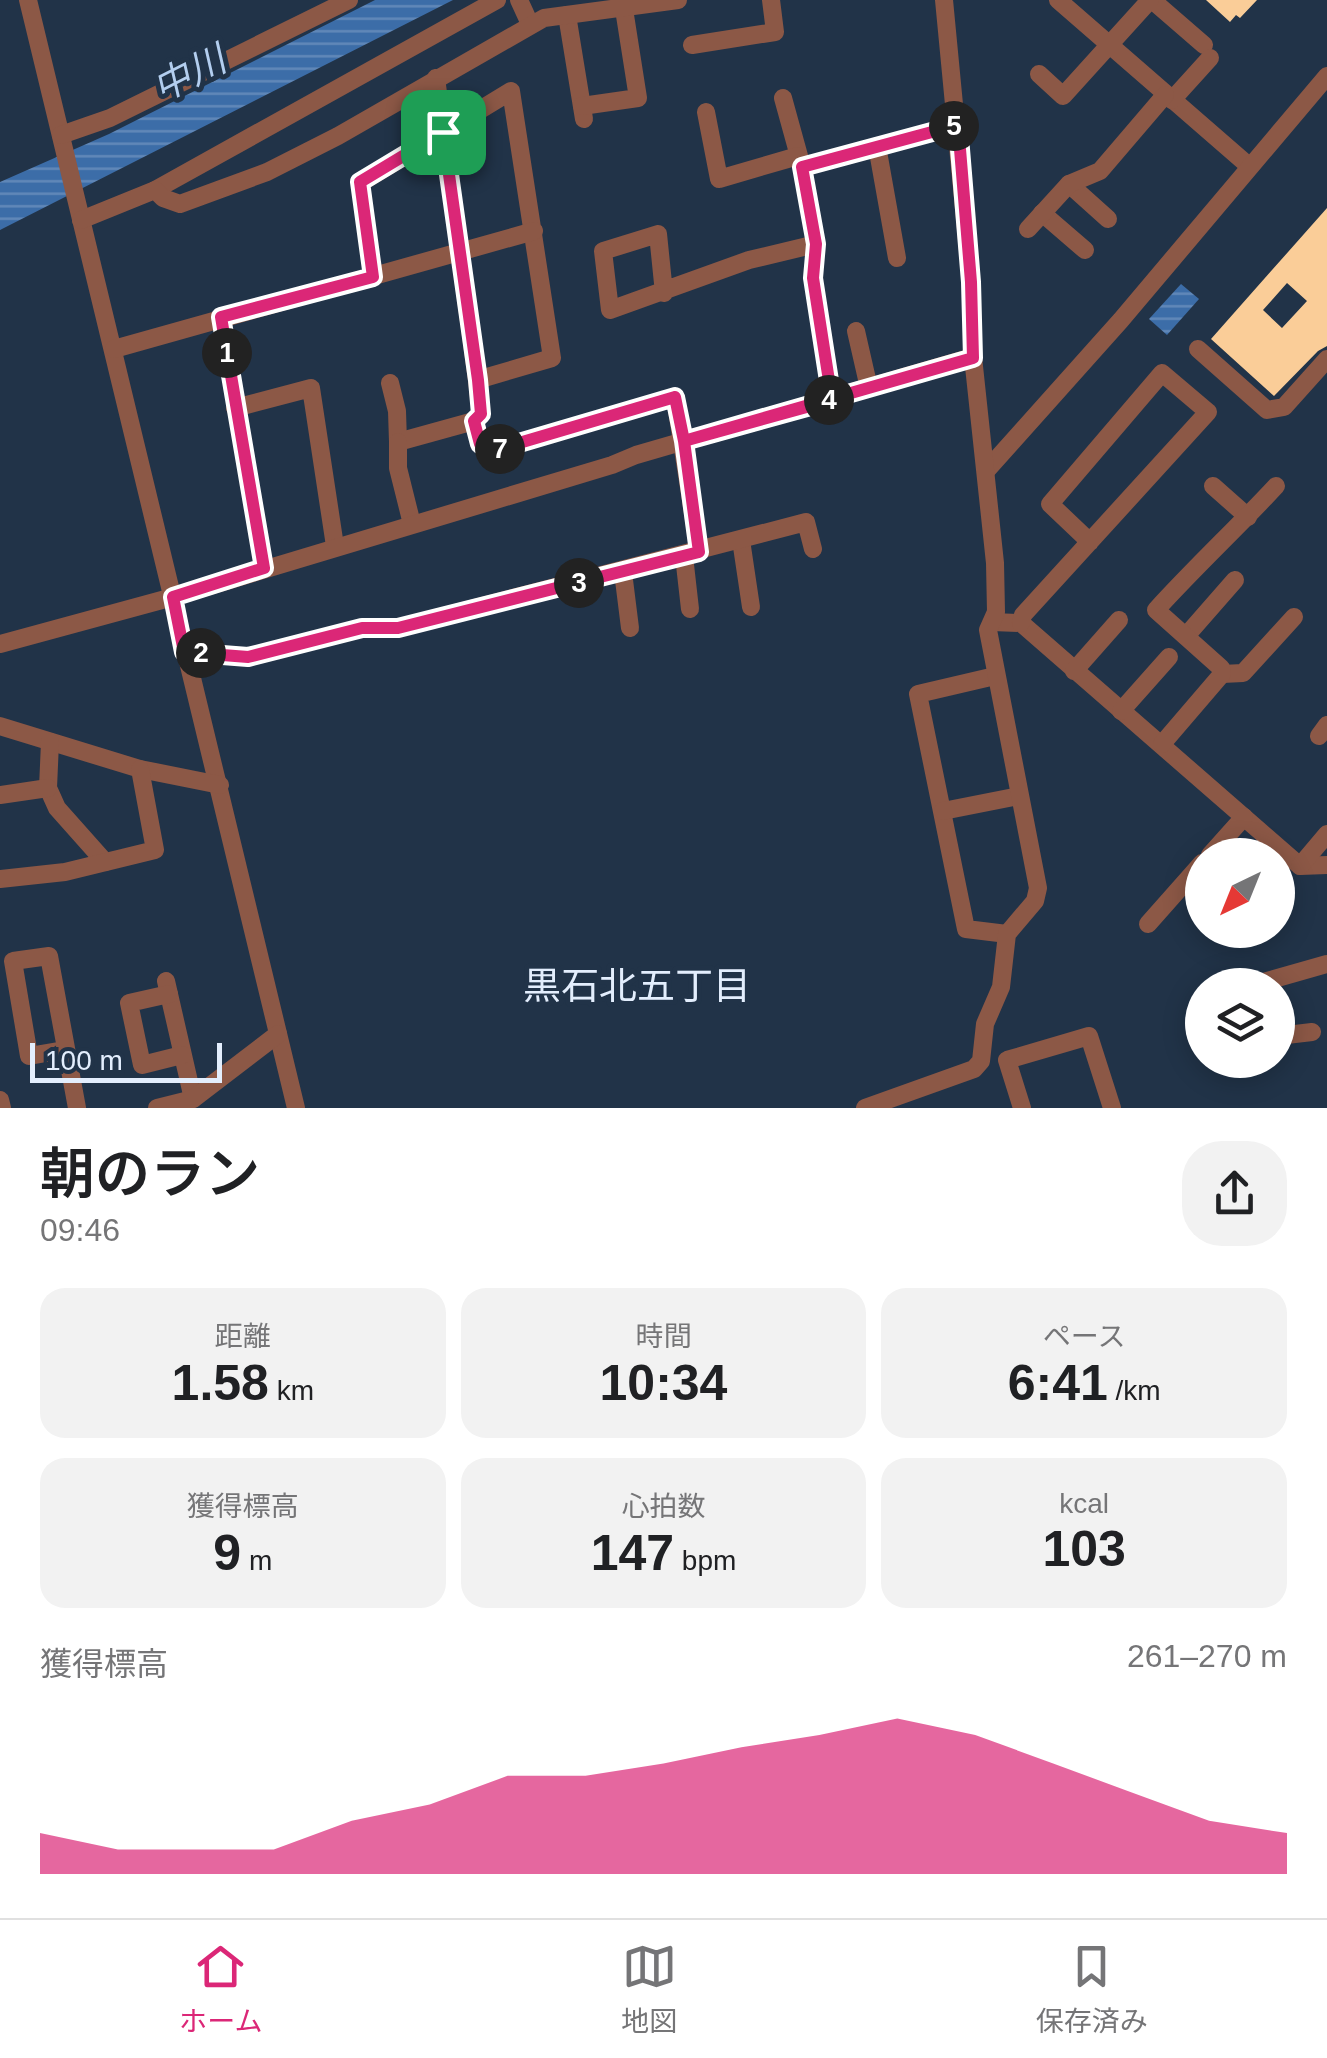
<!DOCTYPE html>
<html lang="ja">
<meta charset="utf-8">
<style>
:root{--surface:#fff;--page:#f2f2f2;--text:#202124;--muted:#757577;--line:#e0e0e0;--accent:#db2777}
body{margin:0;font-family:Helvetica,"Noto Sans JP",sans-serif;background:var(--page);color:var(--text);height:100vh;display:flex;flex-direction:column;font-size:38px;white-space:nowrap}
*{box-sizing:border-box;margin:0}
p{font-size:32px;color:var(--muted)}
.icon{flex:none;width:55px;height:55px;fill:none;stroke:currentColor;stroke-width:2;stroke-linecap:round;stroke-linejoin:round}
.map{position:relative;height:1108px;overflow:hidden}
.drawer{display:flex;flex-direction:column;background:var(--surface);flex:1}
.drawer>*{flex:none}
.needle{width:65px;rotate:223deg}
.buttons{position:absolute;left:1185px;top:838px;display:grid;gap:20px}
.buttons a{display:grid;place-items:center;width:110px;height:110px;border-radius:50%;background:var(--surface);box-shadow:0 5px 25px #0003;font-size:50px}
.scale{position:absolute;left:30px;bottom:25px;width:192px;box-sizing:border-box;padding-left:10px;border:5px solid #e3eefd;border-top:0;font-size:28px;line-height:35px;white-space:nowrap;color:#e3eefd;-webkit-text-stroke:8px #213348;paint-order:stroke}
.pin{position:absolute;display:grid;place-items:center;width:85px;height:85px;color:#fff;margin:-42px;border-radius:20px;box-shadow:0 5px 15px #0006}
.km{position:absolute;width:50px;height:50px;margin:-25px;border-radius:50%;background:#222;color:#fff;font-size:28px;line-height:50px;text-align:center}
.round{display:grid;place-items:center;flex:none;width:105px;height:105px;border-radius:40px;background:var(--page)}
.overview{display:flex;align-items:center;justify-content:space-between;height:170px;padding:0 40px}
h1{font-size:55px;font-weight:600;line-height:75px}
.metrics{display:grid;grid-template-columns:repeat(3,1fr);gap:15px;height:170px;padding:10px 40px}
.metrics div{display:grid;align-content:center;border-radius:25px;background:var(--page);text-align:center}
.metrics b{font-size:50px;font-weight:600}
.metrics small{font-size:28px;font-weight:400}
.metrics p{font-size:28px}
.chart{height:280px;padding:20px 40px}
.chart p{display:flex;justify-content:space-between}
.chart svg{width:100%;height:180px;margin-top:10px;fill:var(--accent);opacity:.7}
.tabs{display:flex;justify-content:space-around;align-items:center;height:140px;border-top:2px solid var(--line);background:var(--surface);font-size:28px;color:var(--muted)}
.tabs a{display:grid;justify-items:center;gap:5px}
.tabs .selected{color:var(--accent)}
.map>svg:first-child{display:block}
</style>
<div class="map">
<svg width="1327" height="1108" viewBox="0 0 1327 1108">
<defs>
<pattern id="water-rules" width="6" height="5" patternUnits="userSpaceOnUse" patternTransform="scale(2.5)"><rect width="6" height="5" fill="#3c6da8"/><path d="M0 2.5h6" fill="none" stroke="#6189b9"/></pattern>
</defs>
<rect width="100%" height="100%" fill="#213348"/>
<!-- water -->
<g fill="url(#water-rules)">
<polygon points="375,0 453,0 0,230 0,182 109,134"/>
<polygon points="1181,284 1199,299 1167,335 1149,319"/>
</g>
<!-- building -->
<g fill="#facd98" fill-rule="evenodd">
<polygon points="1206,0 1257,0 1240,18 1236,15 1230,22"/>
<path d="M1327 208V346L1318 351 1274 396 1211 339ZM1287 283 1307 301 1282 328 1263 310Z"/>
</g>
<g fill="none" stroke-linecap="round" stroke-linejoin="round">
<!-- minor -->
<g stroke="#8c5846" stroke-width="18">
<polyline points="28,0 296,1108"/>
<polyline points="519,0 530,24"/>
<polyline points="1058,0 1249,166"/>
<polyline points="1152,0 1204,45"/>
<polyline points="567,15 584,119"/>
<polyline points="692,45 775,32 771,0"/>
<polyline points="1039,74 1063,96 1150,0"/>
<polyline points="436,78 477,380 481,414 474,421"/>
<polyline points="783,98 802,167 816,244 813,279 832,400"/>
<polyline points="1172,100 1210,58"/>
<polyline points="582,106 638,98 624,9"/>
<polyline points="706,112 719,179 798,156"/>
<polyline points="61,135 110,118 349,0"/>
<polyline points="877,146 897,258"/>
<polyline points="802,167 958,125"/>
<polyline points="1069,184 1108,219"/>
<polyline points="155,190 497,0"/>
<polyline points="1042,213 1085,250"/>
<polyline points="81,220 155,190 163,198 180,204 267,172 338,136 544,18 678,0"/>
<polyline points="1028,229 1069,184 1100,171 1165,95"/>
<polyline points="373,277 360,183 511,91 552,358 477,380"/>
<polyline points="664,293 658,234 603,251 610,310 749,260 816,244"/>
<polyline points="221,317 264,568"/>
<polyline points="856,331 869,388"/>
<polyline points="114,349 534,231"/>
<polyline points="1198,349 1267,410 1284,407 1327,359"/>
<polyline points="390,383 397,411 398,442 474,421 480,444 492,451 675,397 699,552"/>
<polyline points="235,408 311,388 335,546"/>
<polyline points="398,442 398,468 412,524"/>
<polyline points="986,471 1121,320 1327,76"/>
<polyline points="1213,486 1248,517"/>
<polyline points="741,540 751,607"/>
<polyline points="684,556 690,609"/>
<polyline points="623,572 630,628"/>
<polyline points="992,622 1021,623 1300,866 1327,865"/>
<polyline points="1021,623 1023,615 1208,412 1162,373 1050,504 1090,542"/>
<polyline points="1186,636 1235,580"/>
<polyline points="0,644 173,597 612,465 636,455 973,357"/>
<polyline points="185,651 248,657 362,628 398,628 806,522 813,549"/>
<polyline points="1074,671 1119,620"/>
<polyline points="1222,674 1243,673 1294,617"/>
<polyline points="995,676 918,694 966,929 1007,934"/>
<polyline points="1121,711 1169,657"/>
<polyline points="0,726 140,769 220,785"/>
<polyline points="1319,736 1327,725"/>
<polyline points="50,742 48,788 57,808 105,862"/>
<path d="M1162 744 1222 674 1221 668 1156 610C1195 567 1237 528 1276 486"/>
<polyline points="0,795 48,788"/>
<polyline points="943,811 1019,796"/>
<polyline points="1210,855 1244,817"/>
<polyline points="1300,866 1327,834"/>
<polyline points="0,879 65,872 155,850 140,769"/>
<polyline points="1148,924 1202,863"/>
<polyline points="166,981 193,1099"/>
<polyline points="1253,985 1327,964"/>
<polyline points="169,994 129,1003 142,1065 182,1055"/>
<polyline points="1278,1036 1312,1032"/>
<polyline points="64,1050 29,1056 13,961 49,956 77,1108"/>
<polyline points="0,1100 2,1108"/>
<polyline points="157,1108 193,1099 278,1034"/>
<polyline points="865,1108 974,1069 981,1061 985,1024 1001,987 1007,934 1035,901 1038,888 988,630 996,612 995,563 973,357 971,282 944,0"/>
<polyline points="1022,1108 1007,1060 1089,1036 1112,1108"/>
</g>
</g>
<g fill="none" stroke-linecap="round" stroke-linejoin="round">
<defs>
<polyline id="route" points="443,132 360,182 373,277 221,317 264,568 173,597 184,652 248,657 362,628 398,628 699,552 684,441 973,358 971,282 958,125 802,167 816,244 813,278 832,400 684,441 675,397 492,451 480,444 474,421 481,414 478,380 443,132"/>
</defs>
<!-- route casing -->
<use href="#route" stroke="#fff" stroke-width="20"/>
<!-- route -->
<use href="#route" stroke="#db2777" stroke-width="12"/>
</g>
<g text-anchor="middle" dominant-baseline="central" stroke-width="10" stroke-linejoin="round" paint-order="stroke">
<!-- water labels -->
<g font-size="38" font-style="italic" fill="#b3ceef" stroke="#213348">
<text transform="translate(189 74) rotate(-27)">中川</text>
</g>
<!-- neighbourhood labels -->
<g font-size="38" fill="#e3eefd" stroke="#213348">
<text x="637" y="986">黒石北五丁目</text>
</g>
</g>
</svg>
<div class="buttons">
<a><svg class="needle" viewBox="-14 -14 28 28"><path d="M0-13l5 13h-10z" fill="#e53935"/><path d="M0 13l5-13h-10z" fill="#757577"/></svg></a>
<a><svg class="icon" aria-label="layers" viewBox="0 0 24 24"><path d="M12 4l9 5-9 5-9-5zM3 14l9 5 9-5"/></svg></a>
</div>
<div class="scale">100 m</div>
<div class="pin" style="left:443px;top:132px;background:#1e9e55"><svg class="icon" aria-label="arrive" viewBox="0 0 24 24"><path d="M6 21V4h12l-3 4 3 4H6"/></svg></div>
<b class="km" style="left:227px;top:353px">1</b>
<b class="km" style="left:201px;top:653px">2</b>
<b class="km" style="left:579px;top:583px">3</b>
<b class="km" style="left:829px;top:400px">4</b>
<b class="km" style="left:954px;top:126px">5</b>
<b class="km" style="left:500px;top:449px">7</b>
</div>
<section class="drawer">
<div class="overview"><div><h1>朝のラン</h1><p>09:46</p></div><a class="round"><svg class="icon" aria-label="share" viewBox="0 0 24 24"><path d="M12 15V3M7 8l5-5 5 5M5 13v7h14v-7"/></svg></a></div>
<div class="metrics">
<div><p>距離</p><b>1.58<small> km</small></b></div>
<div><p>時間</p><b>10:34</b></div>
<div><p>ペース</p><b>6:41<small> /km</small></b></div>
</div>
<div class="metrics">
<div><p>獲得標高</p><b>9<small> m</small></b></div>
<div><p>心拍数</p><b>147<small> bpm</small></b></div>
<div><p>kcal</p><b>103</b></div>
</div>
<div class="chart"><p><span>獲得標高</span>261–270 m</p>
<svg viewBox="0 0 160 44" preserveAspectRatio="none"><path d="M0 44V34L10 38L20 38L30 38L40 31L50 27L60 20L70 20L80 17L90 13L100 10L110 6L120 10L130 17L140 24L150 31L160 34V44z"/></svg>
</div>
</section>
<nav class="tabs">
<a class="selected"><svg class="icon" aria-label="home" viewBox="0 0 24 24"><path d="M3 11l9-7 9 7M6 9v11h12V9"/></svg>ホーム</a>
<a><svg class="icon" aria-label="map" viewBox="0 0 24 24"><path d="M3 6l6-2 6 2 6-2v14l-6 2-6-2-6 2zM9 4v14M15 6v14"/></svg>地図</a>
<a><svg class="icon" aria-label="saved" viewBox="0 0 24 24"><path d="M7 4h10v16l-5-4-5 4z"/></svg>保存済み</a>
</nav>
